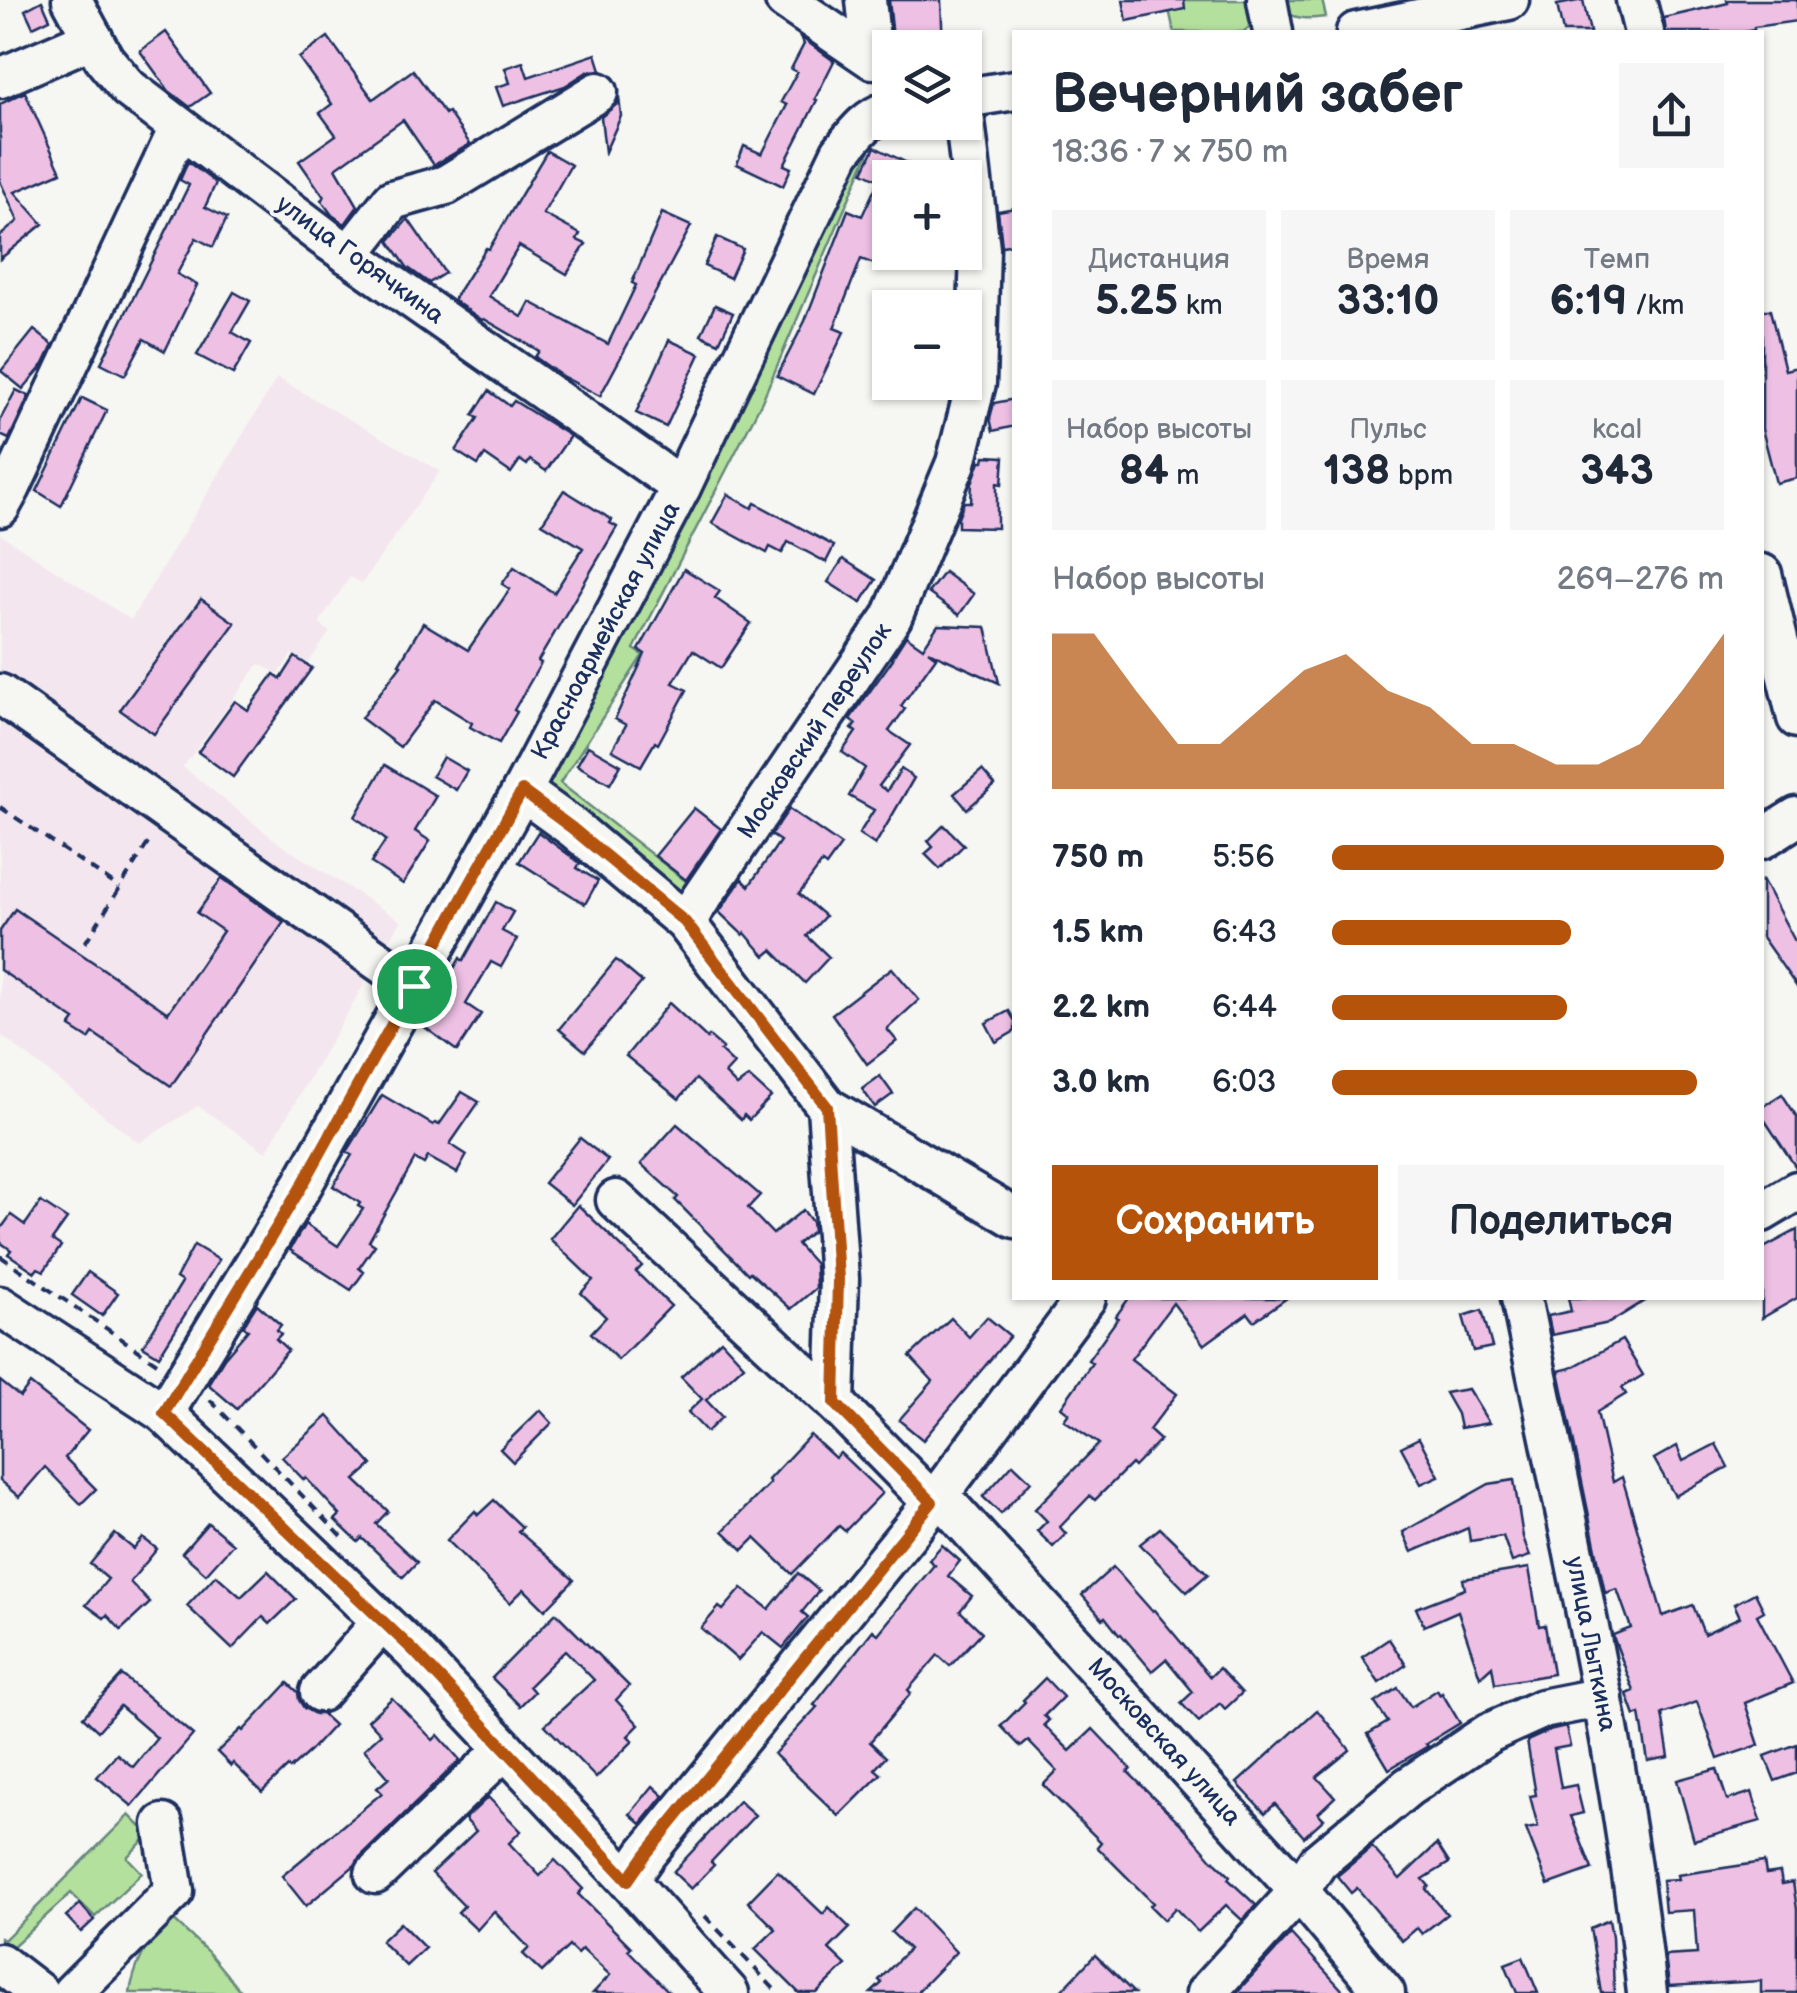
<!DOCTYPE html>
<html lang="ru">
<meta charset="utf-8">
<style>
:root{--surface:#fff;--page:#f6f6f7;--text:#1f2937;--muted:#747a83;--accent:#b45309}
body{margin:0;font-family:"Balsamiq Sans",sans-serif;background:var(--page);color:var(--text);height:100vh;display:flex;flex-direction:column;font-size:38px;white-space:nowrap}
*{box-sizing:border-box;margin:0}
p{font-size:32px;color:var(--muted)}
.icon{flex:none;width:55px;height:55px;fill:none;stroke:currentColor;stroke-width:2;stroke-linecap:round;stroke-linejoin:round}
.map{position:relative;flex:1;overflow:hidden}
.drawer{position:absolute;left:1012px;top:30px;width:752px;height:1270px;display:flex;flex-direction:column;background:var(--surface);border-radius:0px;box-shadow:0 2px 8px #0004}
.drawer>*{flex:none}
.controls{position:absolute;left:872px;top:30px;display:grid;gap:20px}
.controls a{display:grid;place-items:center;width:110px;height:110px;border-radius:0px;background:var(--surface);box-shadow:0 2px 8px #0004;font-size:50px}
.pin{position:absolute;display:grid;place-items:center;width:85px;height:85px;color:#fff;margin:-42px;border:5px solid #fff;border-radius:50%;box-shadow:0 2px 10px #0007}
.round{display:grid;place-items:center;flex:none;width:105px;height:105px;border-radius:0px;background:var(--page)}
.head{display:flex;align-items:center;justify-content:space-between;height:170px;padding:0 40px}
h1{font-size:55px;font-weight:800;line-height:75px}
.stats{display:grid;grid-template-columns:repeat(3,1fr);gap:15px;height:170px;padding:10px 40px}
.stats div{display:grid;align-content:center;border-radius:0px;background:var(--page);text-align:center}
.stats b{font-size:42px;font-weight:800}
.stats small{font-size:28px;font-weight:400}
.stats p{font-size:28px}
.chart{height:280px;padding:20px 40px}
.chart p{display:flex;justify-content:space-between}
.chart svg{width:100%;height:180px;margin-top:10px;fill:var(--accent);opacity:.7}
.button{display:flex;gap:20px;margin-top:auto;padding:20px 40px}
.button a{flex:1;height:115px;border-radius:0px;background:var(--accent);color:#fff;font-size:40px;font-weight:800;line-height:115px;text-align:center}
.button a+a{background:var(--page);color:var(--text)}
ul{padding:0 40px;list-style:none;font-size:32px}
li{display:grid;grid-template-columns:160px 120px 1fr;align-items:center;height:75px}
li i{height:25px;border-radius:12px;background:var(--accent)}
.map>svg:first-child{display:block}
</style>
<div class="map">
<svg width="1797" height="1993" viewBox="0 0 1797 1993">
<rect width="100%" height="100%" fill="#f6f6f2"/>
<filter id="ink" filterUnits="userSpaceOnUse"><feTurbulence type="fractalNoise" baseFrequency=".01" numOctaves="2"/><feDisplacementMap in="SourceGraphic" scale="20" xChannelSelector="R" yChannelSelector="G"/><feConvolveMatrix kernelMatrix="1 2 1 2 8 2 1 2 1" color-interpolation-filters="sRGB"/></filter>
<g filter="url(#ink)">
<!-- built -->
<polygon fill="#f4e6ee" points="277,378 440,471 362,583 350,577 319,623 330,632 308,663 292,654 278,674 259,664 183,767 280,844 401,921 266,1152 198,1106 139,1143 0,1034 0,534 131,620"/>
<!-- green -->
<g fill="#b4e09d" stroke="#68887e" stroke-width="2.5">
<path d="M1167 0H1250C1253 14 1256 24 1243 32H1174Z"/>
<path d="M1282 0H1322L1326 17C1310 19 1297 20 1284 11Z"/>
<polygon points="878,131 762,401 634,649 643,655 560,783 696,889 683,896 541,787 847,160"/>
<polygon points="129,1815 149,1835 127,1857 142,1873 95,1917 71,1893 11,1948 0,1949 0,1938 4,1940"/>
<path d="M168 1915 208 1952 242 1993H130C134 1964 150 1938 168 1915Z"/>
</g>
<!-- building -->
<g fill="#eec0e4" stroke="#1b2f5e" stroke-width="2.5">
<polygon points="889,0 941,0 943,48 894,48"/>
<polygon points="1123,0 1184,0 1185,9 1127,21"/>
<polygon points="1583,0 1590,32 1563,32 1557,5"/>
<polygon points="1727,0 1797,0 1797,21 1754,27 1754,30 1743,32 1666,32 1664,18 1728,3"/>
<polygon points="42,1 50,19 33,27 25,10"/>
<polygon points="166,32 210,93 190,107 169,91 140,51"/>
<polygon points="799,36 834,61 815,99 817,100 784,165 791,168 783,186 737,164 744,146 762,154 787,105 781,102 797,72 791,69 804,44"/>
<polygon points="328,37 373,99 413,70 445,114 448,112 470,144 434,165 403,120 336,168 358,206 345,224 332,215 321,200 324,197 299,161 336,135 320,113 332,104 299,58"/>
<polygon points="596,54 601,70 587,72 565,86 503,106 496,87 510,83 505,68 523,62 528,77"/>
<polygon points="25,92 61,172 15,192 43,224 0,259 0,236 18,221 0,181 0,104"/>
<polygon points="619,97 621,116 605,152 601,117 617,104"/>
<polygon points="875,147 909,164 902,178 890,178 890,270 861,259 834,328 844,332 814,394 777,376 805,321 848,210 862,216 879,180 863,172"/>
<polygon points="547,151 571,165 543,214 580,234 577,240 586,244 567,274 519,246 489,296 522,317 530,302 608,344 636,285 632,283 662,213 691,226 600,396 560,375 535,357 539,351 484,319 482,320 453,300 486,248 489,249"/>
<polygon points="188,162 216,183 205,207 227,218 213,247 196,238 177,274 197,285 165,351 144,339 125,375 101,363 189,185 180,180"/>
<polygon points="1015,208 1015,244 1002,246 998,211"/>
<polygon points="408,219 445,273 429,283 407,267 389,241"/>
<polygon points="717,237 743,249 730,278 704,266"/>
<polygon points="234,292 250,301 232,332 251,343 233,374 197,355"/>
<polygon points="715,305 733,313 719,343 701,335"/>
<polygon points="1762,310 1770,310 1785,370 1797,367 1797,478 1776,483 1762,429"/>
<polygon points="34,330 53,345 44,364 23,389 1,371"/>
<polygon points="669,340 700,354 666,427 636,413"/>
<polygon points="16,390 29,396 9,439 0,435 0,420"/>
<polygon points="489,391 510,406 514,401 570,436 546,471 530,460 527,465 520,460 511,473 485,455 478,465 456,451 478,418 473,415"/>
<polygon points="82,398 107,410 61,506 37,491"/>
<polygon points="1015,399 1015,426 993,431 990,418 994,403"/>
<polygon points="985,456 1004,457 1002,484 997,483 997,528 958,527 958,517 964,502 971,502 972,483 980,461 984,461"/>
<polygon points="564,490 612,520 610,523 617,527 538,661 541,663 514,710 517,712 499,743 470,727 472,723 435,700 400,747 361,718 401,665 399,664 423,623 468,650 510,589 502,584 514,567 554,593 583,548 542,523"/>
<polygon points="728,494 752,508 755,503 834,546 826,562 788,542 782,553 770,547 767,553 712,523"/>
<polygon points="843,559 876,580 861,603 828,582"/>
<polygon points="684,569 720,591 715,598 751,623 721,668 693,650 673,683 687,690 658,744 655,742 641,766 612,750 626,725 615,719 645,654 639,650"/>
<polygon points="944,572 974,594 959,615 928,593"/>
<polygon points="201,599 235,623 154,734 120,710"/>
<polygon points="938,625 986,627 999,683 928,651 936,657 901,706 905,709 889,731 910,745 879,786 887,791 901,769 914,778 875,845 859,834 874,810 849,796 865,768 842,752 856,732 852,729 856,724 850,719 893,659 892,658 906,636 923,648"/>
<polygon points="295,657 312,668 233,777 198,752 235,701 248,710 274,674 281,679"/>
<polygon points="588,746 621,765 610,784 577,765"/>
<polygon points="443,757 467,771 456,790 432,776"/>
<polygon points="385,765 436,796 415,831 430,841 403,884 371,863 386,840 355,817"/>
<polygon points="982,770 995,785 967,809 954,794"/>
<polygon points="694,808 721,829 686,880 655,856"/>
<polygon points="789,809 841,845 826,866 822,863 799,894 825,916 807,936 829,957 805,983 772,950 765,956 745,933 743,935 719,912 742,879 749,886 780,841 771,835"/>
<polygon points="944,825 964,845 940,869 925,854 933,847 928,841"/>
<polygon points="538,832 580,863 577,868 598,881 585,904 519,862"/>
<polygon points="222,878 284,922 171,1086 93,1033 89,1039 70,1027 75,1020 0,970 0,931 15,909 168,1013 223,931 197,913"/>
<polygon points="1762,879 1797,945 1797,987 1762,937"/>
<polygon points="496,902 513,912 502,931 517,939 501,967 491,962 466,1004 481,1014 457,1051 423,1026 450,990 444,986 460,958 463,961"/>
<polygon points="616,960 642,982 585,1051 559,1029"/>
<polygon points="892,968 919,1000 887,1029 897,1041 867,1064 832,1014"/>
<polygon points="669,1003 707,1038 709,1036 723,1048 720,1051 734,1064 725,1074 737,1086 749,1077 771,1097 749,1120 744,1115 741,1120 696,1079 679,1099 626,1056"/>
<polygon points="1009,1011 1015,1021 1015,1031 996,1042 986,1023"/>
<polygon points="880,1076 893,1094 875,1107 862,1089"/>
<polygon points="462,1092 479,1102 450,1144 467,1155 457,1173 428,1157 424,1164 415,1159 369,1241 375,1245 359,1268 364,1272 351,1290 290,1250 305,1224 338,1246 363,1209 358,1206 360,1203 333,1186 352,1155 347,1152 382,1095 433,1125 435,1123 439,1125"/>
<polygon points="1782,1094 1797,1117 1797,1169 1762,1116 1762,1107"/>
<polygon points="677,1124 760,1195 748,1208 773,1234 803,1210 812,1222 813,1231 797,1244 815,1264 816,1288 791,1309 750,1272 748,1274 675,1200 678,1197 641,1164"/>
<polygon points="580,1138 608,1160 572,1205 544,1183"/>
<polygon points="41,1202 67,1219 52,1240 61,1246 44,1271 38,1268 35,1272 8,1254 11,1250 0,1242 0,1230 11,1215 25,1225"/>
<polygon points="578,1205 642,1266 636,1272 671,1306 618,1360 591,1333 606,1317 581,1293 593,1280 550,1239"/>
<polygon points="1797,1230 1797,1298 1762,1318 1762,1249"/>
<polygon points="194,1245 219,1260 159,1356 143,1346 182,1282 176,1278"/>
<polygon points="88,1272 118,1293 102,1316 72,1295"/>
<polygon points="1129,1298 1287,1298 1254,1321 1248,1313 1204,1345 1173,1303 1131,1359 1177,1394 1149,1430 1160,1440 1134,1467 1131,1464 1095,1500 1090,1496 1060,1527 1066,1534 1053,1547 1037,1531 1047,1521 1035,1509 1099,1444 1064,1420 1069,1413 1061,1407 1092,1363 1088,1360 1118,1318 1116,1316"/>
<polygon points="1568,1298 1649,1298 1609,1323 1552,1335 1548,1316 1571,1311"/>
<polygon points="257,1304 281,1325 277,1330 281,1334 276,1339 288,1350 237,1409 208,1384 224,1358 248,1330 243,1326"/>
<polygon points="1482,1310 1492,1347 1473,1351 1463,1316"/>
<polygon points="987,1317 1010,1336 923,1440 899,1420 933,1381 910,1356 951,1318 969,1337"/>
<polygon points="721,1340 744,1365 706,1400 722,1417 707,1432 688,1412 702,1399 681,1377"/>
<polygon points="1622,1340 1643,1375 1622,1388 1626,1394 1597,1412 1613,1482 1622,1477 1663,1616 1693,1605 1704,1634 1740,1617 1734,1604 1755,1593 1764,1611 1757,1615 1793,1683 1745,1703 1759,1745 1718,1759 1697,1702 1662,1714 1669,1757 1648,1761 1640,1714 1635,1716 1627,1694 1634,1691 1614,1639 1613,1635 1631,1628 1617,1589 1605,1593 1559,1371 1571,1368"/>
<polygon points="0,1381 20,1397 30,1384 88,1430 65,1458 96,1489 81,1504 45,1467 19,1497 0,1481"/>
<polygon points="1468,1389 1489,1423 1460,1428 1457,1414 1445,1393"/>
<polygon points="540,1410 552,1423 513,1462 500,1449"/>
<polygon points="328,1416 372,1465 355,1480 388,1511 376,1524 417,1562 403,1577 362,1538 358,1542 335,1520 340,1515 306,1478 304,1480 282,1457"/>
<polygon points="810,1435 835,1458 840,1453 882,1493 845,1531 839,1526 792,1574 755,1538 743,1550 723,1531 770,1483 768,1480"/>
<polygon points="1419,1438 1439,1476 1421,1484 1401,1447"/>
<polygon points="1716,1444 1728,1467 1675,1496 1654,1459 1677,1446 1683,1461"/>
<polygon points="1013,1464 1031,1481 1001,1514 983,1497"/>
<polygon points="1514,1480 1523,1537 1530,1556 1512,1562 1503,1536 1470,1541 1468,1528 1412,1552 1403,1532 1489,1484"/>
<polygon points="494,1500 522,1527 518,1531 574,1580 545,1610 524,1589 510,1603 447,1540 475,1511 478,1515"/>
<polygon points="208,1523 233,1544 206,1574 182,1553"/>
<polygon points="1160,1528 1208,1574 1187,1592 1140,1544"/>
<polygon points="115,1534 134,1549 143,1538 157,1549 130,1582 150,1603 121,1630 107,1615 104,1618 86,1605 108,1579 90,1564"/>
<polygon points="942,1545 960,1561 948,1576 972,1596 960,1611 982,1632 950,1666 938,1655 908,1690 911,1693 870,1742 886,1757 875,1769 881,1774 839,1816 774,1754 817,1707 814,1705 873,1630 878,1634 934,1565 936,1566 929,1560"/>
<polygon points="1113,1567 1152,1611 1154,1610 1210,1677 1219,1668 1242,1693 1225,1709 1220,1703 1199,1722 1181,1703 1193,1692 1166,1659 1152,1671 1121,1634 1119,1635 1105,1617 1103,1619 1082,1595"/>
<polygon points="1529,1568 1539,1626 1545,1625 1553,1674 1495,1684 1492,1666 1480,1677 1458,1611 1424,1626 1416,1608 1465,1589 1463,1579"/>
<polygon points="268,1571 296,1599 270,1624 263,1617 232,1649 187,1606 216,1575 241,1597"/>
<polygon points="798,1573 819,1591 802,1612 808,1617 783,1648 763,1632 738,1660 701,1628 719,1607 723,1610 742,1588 769,1609"/>
<polygon points="556,1613 629,1686 616,1700 639,1725 628,1736 633,1741 596,1778 545,1725 594,1680 565,1650 529,1686 534,1692 520,1706 492,1678"/>
<polygon points="1389,1639 1406,1665 1379,1683 1362,1657"/>
<polygon points="122,1675 193,1735 132,1806 97,1777 117,1754 133,1767 157,1738 120,1706 98,1731 83,1717"/>
<polygon points="1045,1678 1063,1697 1044,1716 1049,1720 1044,1725 1070,1751 1093,1729 1131,1769 1128,1772 1183,1826 1212,1859 1230,1876 1228,1879 1256,1905 1242,1920 1226,1905 1198,1932 1175,1908 1164,1920 1150,1906 1153,1903 1097,1847 1101,1842 1043,1785 1057,1771 1028,1741 1021,1747 1001,1726 1025,1702 1023,1700"/>
<polygon points="288,1683 298,1692 299,1700 304,1708 315,1714 322,1714 334,1725 309,1752 290,1769 288,1767 262,1792 233,1763 231,1766 217,1752 241,1729 243,1731"/>
<polygon points="1398,1688 1411,1707 1437,1690 1440,1695 1442,1693 1460,1723 1426,1744 1428,1746 1389,1769 1368,1734 1388,1722 1375,1703"/>
<polygon points="392,1698 433,1740 438,1735 460,1760 359,1858 355,1865 306,1906 282,1876 382,1793 377,1788 389,1778 364,1749 381,1734 368,1720"/>
<polygon points="1317,1710 1350,1750 1317,1777 1335,1797 1318,1813 1324,1819 1304,1837 1275,1804 1265,1813 1237,1783"/>
<polygon points="1566,1727 1570,1746 1554,1749 1561,1788 1576,1785 1583,1813 1571,1816 1592,1869 1548,1885 1526,1829 1538,1827 1530,1796 1536,1795 1527,1741 1549,1731"/>
<polygon points="1797,1744 1797,1773 1775,1781 1765,1756"/>
<polygon points="1717,1769 1727,1800 1752,1792 1761,1821 1694,1840 1677,1780"/>
<polygon points="653,1786 664,1796 641,1824 630,1814"/>
<polygon points="488,1797 521,1831 509,1843 540,1876 555,1860 583,1889 578,1894 631,1947 628,1950 670,1993 593,1993 610,1975 582,1949 577,1954 569,1946 542,1972 523,1954 529,1948 494,1911 477,1930 458,1912 464,1906 432,1873 476,1831 465,1819"/>
<polygon points="739,1801 755,1815 711,1862 714,1865 691,1889 673,1872"/>
<polygon points="1437,1844 1449,1863 1423,1879 1429,1886 1426,1889 1447,1914 1422,1934 1417,1928 1402,1941 1357,1888 1351,1893 1337,1876 1372,1847 1400,1879"/>
<polygon points="1764,1862 1766,1874 1780,1872 1782,1884 1793,1882 1797,1909 1797,1993 1761,1993 1761,1981 1669,1986 1665,1956 1697,1954 1694,1910 1665,1912 1662,1880 1678,1879 1677,1875"/>
<polygon points="778,1871 823,1914 829,1907 850,1928 829,1949 846,1965 817,1993 799,1993 755,1949 776,1929 748,1902"/>
<polygon points="80,1904 94,1920 81,1932 66,1916"/>
<polygon points="914,1908 956,1952 916,1993 871,1993 882,1983 879,1980 909,1949 891,1932"/>
<polygon points="1609,1920 1612,1937 1614,1993 1601,1993 1590,1928"/>
<polygon points="400,1923 425,1948 406,1966 381,1941"/>
<polygon points="1291,1934 1345,1993 1236,1993"/>
<polygon points="1095,1955 1134,1993 1059,1993"/>
<polygon points="1523,1957 1538,1993 1517,1993 1505,1964"/>
</g>
<g fill="none" stroke-linecap="round" stroke-linejoin="round">
<defs>
<g id="minor">
<polyline points="72,0 104,59 128,88 324,237 681,487"/>
<polyline points="785,0 872,59 866,0"/>
<polyline points="1267,0 1273,32"/>
<polyline points="1636,0 1644,32"/>
<polyline points="1356,32 1509,0"/>
<polyline points="0,78 93,38"/>
<polyline points="965,98 1015,90"/>
<polyline points="349,255 392,200 446,185 598,92"/>
<polyline points="0,507 11,487 179,128"/>
<polyline points="1762,574 1797,718"/>
<polyline points="0,694 414,986"/>
<polyline points="522,791 573,828 685,922 827,1107 839,1279 835,1403"/>
<polyline points="1762,839 1797,817"/>
<polyline points="685,922 892,617 956,463 976,383 980,249 965,121"/>
<polyline points="827,1107 1015,1218"/>
<polyline points="616,1200 835,1403 932,1502"/>
<polyline points="1762,1212 1797,1191"/>
<path d="M1521 1298C1568 1528 1622 1759 1647 1993"/>
<polyline points="0,1306 164,1413 413,1651 628,1880 729,1993"/>
<path d="M164 1413 303 1184 522 791 681 487 841 152C856 133 866 118 890 110"/>
<polyline points="939,1495 1299,1891 1385,1993"/>
<polyline points="320,1692 382,1622"/>
<polyline points="375,1874 505,1749"/>
<polyline points="628,1880 646,1854 939,1495 1086,1298"/>
<polyline points="0,1963 39,1993"/>
<polyline points="72,1993 174,1891 163,1824"/>
<polyline points="1206,1993 1299,1891 1318,1862 1408,1787 1489,1733 1542,1709 1603,1697"/>
</g>
</defs>
<!-- minor casing -->
<use href="#minor" stroke="#1b2f5e" stroke-width="45"/>
<!-- path -->
<g stroke="#1b2f5e" stroke-width="4" stroke-dasharray="10 8" stroke-linecap="butt">
<polyline points="0,807 120,888"/>
<polyline points="85,943 152,837"/>
<polyline points="0,1256 157,1363"/>
<polyline points="210,1400 346,1541"/>
<polyline points="705,1916 778,1993"/>
</g>
<!-- minor -->
<use href="#minor" stroke="#f6f6f2" stroke-width="38"/>
</g>
</g>
<g fill="none" stroke-linecap="round" stroke-linejoin="round" filter="url(#ink)">
<defs>
<polygon id="route" points="522,791 572,828 685,922 827,1107 838,1279 835,1403 932,1502 646,1854 628,1880 414,1651 164,1413 303,1184"/>
</defs>
<!-- route casing -->
<use href="#route" stroke="#fff" stroke-width="20"/>
<!-- route -->
<use href="#route" stroke="#b45309" stroke-width="12"/>
</g>
<g text-anchor="middle" dominant-baseline="central" stroke-width="8" stroke-linejoin="round" paint-order="stroke">
<!-- street labels -->
<g font-size="25" fill="#1b2f5e" stroke="#f6f6f2">
<text transform="translate(360 260) rotate(36)">улица Горячкина</text>
<text transform="translate(606 631) rotate(-62)">Красноармейская улица</text>
<text transform="translate(815 731) rotate(-56)">Московский переулок</text>
<text transform="translate(1591 1644) rotate(79)">улица Лыткина</text>
<text transform="translate(1164 1742) rotate(48)">Московская улица</text>
</g>
</g>
</svg>
<div class="controls">
<a><svg class="icon" aria-label="layers" viewBox="0 0 24 24"><path d="M12 4l9 5-9 5-9-5zM3 14l9 5 9-5"/></svg></a>
<a>+</a>
<a>−</a>
</div>
<div class="pin" style="left:414px;top:986px;background:#1e9e55"><svg class="icon" aria-label="arrive" viewBox="0 0 24 24"><path d="M6 21V4h12l-3 4 3 4H6"/></svg></div>
<section class="drawer">
<div class="head"><div><h1>Вечерний забег</h1><p>18:36 · 7 × 750 m</p></div><a class="round"><svg class="icon" aria-label="share" viewBox="0 0 24 24"><path d="M12 15V3M7 8l5-5 5 5M5 13v7h14v-7"/></svg></a></div>
<div class="stats">
<div><p>Дистанция</p><b>5.25<small> km</small></b></div>
<div><p>Время</p><b>33:10</b></div>
<div><p>Темп</p><b>6:19<small> /km</small></b></div>
</div>
<div class="stats">
<div><p>Набор высоты</p><b>84<small> m</small></b></div>
<div><p>Пульс</p><b>138<small> bpm</small></b></div>
<div><p>kcal</p><b>343</b></div>
</div>
<div class="chart"><p><span>Набор высоты</span>269–276 m</p>
<svg viewBox="0 0 160 44" preserveAspectRatio="none"><path d="M0 44V6L10 6L20 20L30 33L40 33L50 24L60 15L70 11L80 20L90 24L100 33L110 33L120 38L130 38L140 33L150 20L160 6V44z"/></svg>
</div>
<ul>
<li><b>750 m</b>5:56<i style="width:100%"></i></li>
<li><b>1.5 km</b>6:43<i style="width:61%"></i></li>
<li><b>2.2 km</b>6:44<i style="width:60%"></i></li>
<li><b>3.0 km</b>6:03<i style="width:93%"></i></li>
</ul>
<div class="button"><a>Сохранить</a><a>Поделиться</a></div>
</section>
</div>
